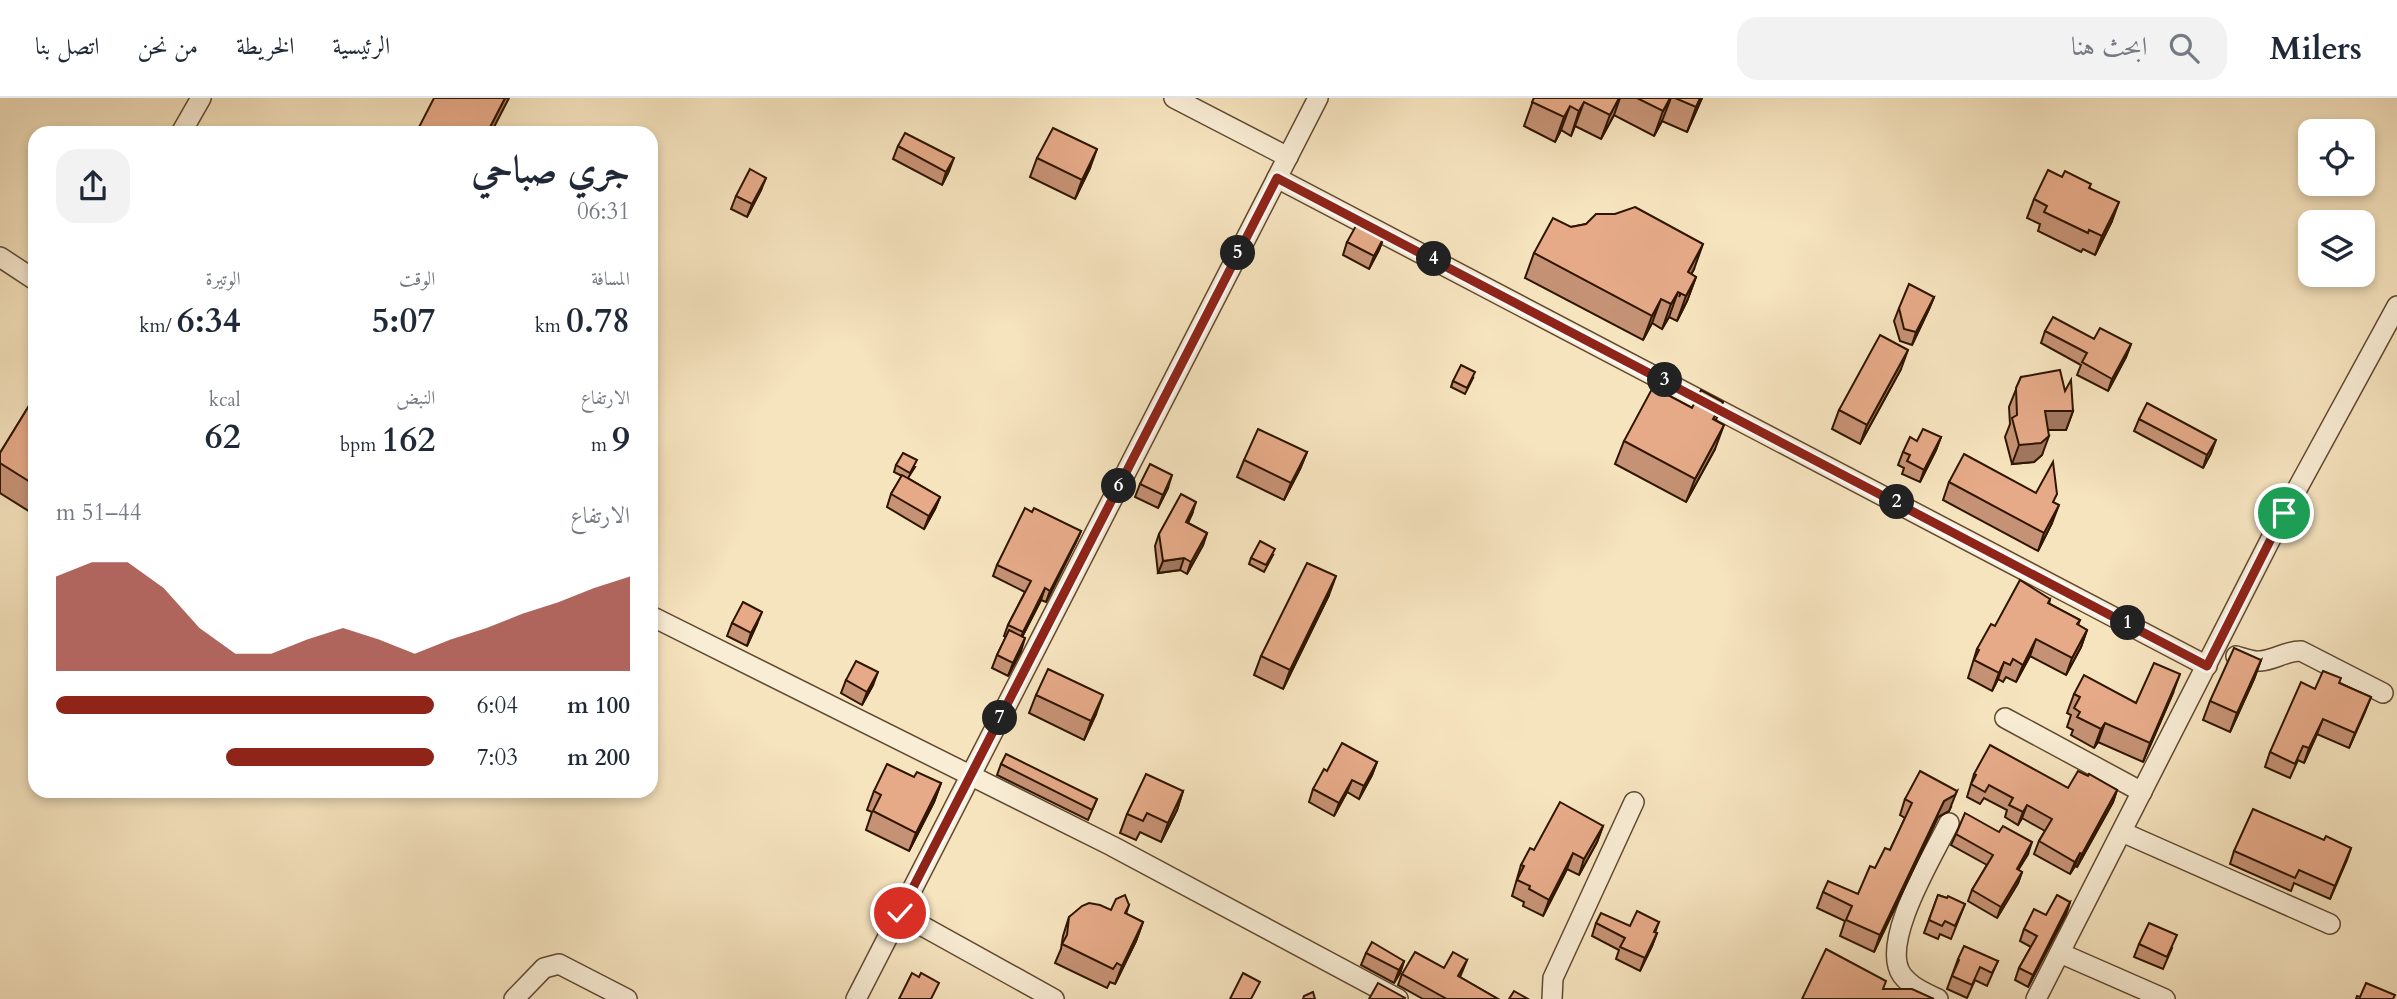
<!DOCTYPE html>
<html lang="ar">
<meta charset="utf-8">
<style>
:root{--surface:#fff;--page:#f2f2f3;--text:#1f2937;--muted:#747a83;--line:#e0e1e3;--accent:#8f2418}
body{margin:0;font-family:Cardo,Amiri,serif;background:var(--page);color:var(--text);direction:rtl;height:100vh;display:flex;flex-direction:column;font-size:26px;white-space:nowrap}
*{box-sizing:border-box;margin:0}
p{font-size:23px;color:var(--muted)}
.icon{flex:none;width:38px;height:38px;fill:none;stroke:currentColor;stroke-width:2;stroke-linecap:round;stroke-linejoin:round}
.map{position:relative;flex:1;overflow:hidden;direction:ltr}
.details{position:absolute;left:28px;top:28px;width:630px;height:672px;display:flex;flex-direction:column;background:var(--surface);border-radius:21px;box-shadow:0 4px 10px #0003;direction:rtl}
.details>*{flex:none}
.controls{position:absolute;left:2298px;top:21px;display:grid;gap:14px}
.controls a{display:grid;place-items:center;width:77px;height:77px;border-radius:14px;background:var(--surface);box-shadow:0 4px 10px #0003;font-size:35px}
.pin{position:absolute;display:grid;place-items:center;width:60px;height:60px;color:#fff;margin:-30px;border:4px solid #fff;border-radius:50%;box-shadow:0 2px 7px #0007}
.km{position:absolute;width:35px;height:35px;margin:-18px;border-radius:50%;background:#222;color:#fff;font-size:19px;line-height:35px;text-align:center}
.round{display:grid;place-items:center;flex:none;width:74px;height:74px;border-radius:21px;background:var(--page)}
.summary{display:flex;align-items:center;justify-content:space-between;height:119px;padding:0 28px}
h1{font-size:38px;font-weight:700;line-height:52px}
.stats{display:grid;grid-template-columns:repeat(3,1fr);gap:10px;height:119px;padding:7px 28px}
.stats div{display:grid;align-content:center}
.stats b{font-size:35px;font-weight:700}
.stats small{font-size:19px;font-weight:400}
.stats p{font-size:19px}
.chart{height:196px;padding:14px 28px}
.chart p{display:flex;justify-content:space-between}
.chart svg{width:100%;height:126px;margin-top:7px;fill:var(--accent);opacity:.7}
ul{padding:0 28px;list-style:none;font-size:23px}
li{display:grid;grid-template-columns:112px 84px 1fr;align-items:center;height:52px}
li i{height:18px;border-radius:9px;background:var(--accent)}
header{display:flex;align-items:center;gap:42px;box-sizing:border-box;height:98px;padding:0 35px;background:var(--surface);border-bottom:2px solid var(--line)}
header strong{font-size:33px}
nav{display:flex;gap:38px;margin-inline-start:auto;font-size:24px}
.search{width:490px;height:63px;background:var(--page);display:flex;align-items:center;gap:18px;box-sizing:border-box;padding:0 24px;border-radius:21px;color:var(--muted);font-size:26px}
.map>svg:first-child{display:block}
</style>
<header>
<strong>Milers</strong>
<div class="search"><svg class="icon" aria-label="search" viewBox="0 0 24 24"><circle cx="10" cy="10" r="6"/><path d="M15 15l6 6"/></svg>ابحث هنا</div>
<nav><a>الرئيسية</a><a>الخريطة</a><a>من نحن</a><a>اتصل بنا</a></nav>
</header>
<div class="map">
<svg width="2397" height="901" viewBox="0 0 2397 901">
<rect width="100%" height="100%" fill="#f6e4bf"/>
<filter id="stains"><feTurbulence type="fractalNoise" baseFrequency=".00286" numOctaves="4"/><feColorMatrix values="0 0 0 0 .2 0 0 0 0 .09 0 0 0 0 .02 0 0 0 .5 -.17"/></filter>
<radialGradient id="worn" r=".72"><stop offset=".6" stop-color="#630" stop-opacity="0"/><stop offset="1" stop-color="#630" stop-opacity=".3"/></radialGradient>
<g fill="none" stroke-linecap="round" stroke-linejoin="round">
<defs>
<g id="minor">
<polyline points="1174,0 1288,59"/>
<polyline points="181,35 201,0"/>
<polyline points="1277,80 2207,568"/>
<polyline points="0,159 35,182"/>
<polyline points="651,518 1112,748 1398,901"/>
<path d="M2236 558C2243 560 2252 564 2260 563 2275 562 2285 553 2301 553L2383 595"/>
<polyline points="2005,620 2142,694"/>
<polyline points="2122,734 2330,826"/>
<polyline points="899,815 1054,901"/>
<polyline points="2060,855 2165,901"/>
<polyline points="514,901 544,870 559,866 627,901"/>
<polyline points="856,901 1318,0"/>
<polyline points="1552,901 1553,880 1634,704"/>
<path d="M1938 901C1925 895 1911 889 1902 877 1879 845 1933 758 1949 725"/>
<polyline points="2036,901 2284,415 2397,208"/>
</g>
</defs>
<!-- minor casing -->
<use href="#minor" stroke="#614930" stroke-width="22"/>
<!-- minor -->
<use href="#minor" stroke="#f9edd5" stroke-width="19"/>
</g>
<!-- wall -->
<g fill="#c69275" stroke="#2f1500" stroke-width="2">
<polygon points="1534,0 1702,0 1687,34 1662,23 1654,38 1614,17 1601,41 1575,28 1571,38 1561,32 1555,44 1524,28"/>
<polygon points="898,48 949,73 942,87 893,61"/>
<polygon points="1037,60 1090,70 1075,101 1030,79"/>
<polygon points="2062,79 2090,90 2112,123 2095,157 2083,151 2081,154 2038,133 2040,126 2027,120 2034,101"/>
<polygon points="761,92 747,119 731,111 736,98"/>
<polygon points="1586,126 1694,171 1691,176 1696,179 1687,203 1677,223 1669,219 1662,231 1652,225 1643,242 1525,180 1534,155 1571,129"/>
<polygon points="1384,139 1379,152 1369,171 1343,157 1347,144"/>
<polygon points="1934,199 1929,211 1912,247 1900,243 1894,223 1899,210"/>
<polygon points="2045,233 2131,246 2126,259 2108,293 2077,277 2081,267 2041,245"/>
<polygon points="1901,271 1860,346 1832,331 1839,312"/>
<polygon points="2021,279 2065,293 2073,313 2066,332 2048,332 2042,357 2034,364 2012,366 2005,339 2010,326 2009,309"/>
<polygon points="1473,280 1465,296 1451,289 1453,283"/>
<polygon points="35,298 35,417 0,395 0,355"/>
<polygon points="2139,321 2211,355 2203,370 2134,333"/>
<polygon points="1716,323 1715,351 1686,404 1615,366 1624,343"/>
<polygon points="1941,339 1936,352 1920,384 1902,376 1904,370 1898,367 1903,354 1917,343"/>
<polygon points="1307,354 1300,371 1284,402 1237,379 1244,362"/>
<polygon points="896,367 915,369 908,380 940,399 935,411 924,431 887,409 891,396 902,378 894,374"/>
<polygon points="1949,384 2054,405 2052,425 2038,453 1943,402"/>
<polygon points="1140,386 1168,390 1158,410 1135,399"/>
<polygon points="1032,414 1081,433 1076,444 1046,504 1041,502 1022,539 1021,553 1008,578 992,570 997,557 1006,539 1004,538 1008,527 1025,494 993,478 997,467"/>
<polygon points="1192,416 1188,425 1207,435 1203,447 1187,476 1180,472 1158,475 1155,448 1159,436"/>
<polygon points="1273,457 1264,474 1249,466 1251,460"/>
<polygon points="1329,497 1283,591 1254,577 1261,558"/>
<polygon points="2050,501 2049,506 2080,522 2078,527 2087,532 2081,549 2066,577 2030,558 2016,584 2006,579 2003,584 1998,581 1992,593 1968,580 1977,551 1995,528"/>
<polygon points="732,525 757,526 747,548 727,538"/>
<polygon points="2261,562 2254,581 2230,634 2203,622 2210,603"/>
<polygon points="846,582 873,587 862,607 841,595"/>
<polygon points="2339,585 2371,599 2349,650 2317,636 2304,665 2298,662 2290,680 2265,669 2270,654 2315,591"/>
<polygon points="2173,595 2143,664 2098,644 2094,650 2071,637 2073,632 2067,629 2071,617 2067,615 2074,596 2136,605"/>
<polygon points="1036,597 1096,616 1084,642 1029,615"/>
<polygon points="1377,664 1372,677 1359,701 1347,694 1334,718 1309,704 1313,691 1327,673"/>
<polygon points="1001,666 1097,701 1088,722 997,677"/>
<polygon points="1974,676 2068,690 2088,678 2117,692 2113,704 2077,769 2075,768 2070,776 2034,756 2039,743 2045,733 2022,720 2018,727 2005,719 2007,712 1984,700 1980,706 1967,699"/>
<polygon points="914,679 941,685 934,704 909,753 866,732 872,714 867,712 874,693"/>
<polygon points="1183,693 1177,712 1161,744 1140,734 1136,742 1120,735 1127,716"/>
<polygon points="1905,701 1951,709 1949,713 1938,719 1874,854 1840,838 1845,823 1817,810 1823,794 1858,796 1875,770 1890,752 1905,720 1900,717"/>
<polygon points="1603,728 1597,744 1579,777 1567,771 1543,818 1523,808 1524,804 1512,798 1521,767 1534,752"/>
<polygon points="1956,736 2028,756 2018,772 2022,774 2018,785 1997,820 1968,803 1972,792 1987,767 1951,747"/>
<polygon points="2324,742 2351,750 2330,801 2294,785 2291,793 2230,766 2234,753"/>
<polygon points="1938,797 1965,806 1951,841 1940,836 1938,841 1924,835"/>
<polygon points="2070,804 2066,816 2028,889 2015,882 2019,870 2031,849 2020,843 2024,831"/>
<polygon points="1129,807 1126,816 1143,824 1136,843 1115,886 1110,884 1107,890 1055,865 1061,851 1063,838 1069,819 1111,812"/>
<polygon points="1659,824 1655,835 1657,835 1652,848 1640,873 1616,861 1619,852 1592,838 1596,825 1630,828"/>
<polygon points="2139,846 2172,850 2163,871 2134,859"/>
<polygon points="1366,855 1404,863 1400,875 1394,885 1361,867"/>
<polygon points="1958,861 1998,863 1987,888 1975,882 1967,900 1947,891"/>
<polygon points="1467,862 1460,879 1498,901 1423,901 1398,887 1402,876 1444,870"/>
</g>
<!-- shaded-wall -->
<g fill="#a1775f" stroke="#2f1500" stroke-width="2">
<polygon points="505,0 509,0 491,35 487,35"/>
<polygon points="1619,0 1620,0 1614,17 1601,41 1610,17"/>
<polygon points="1671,0 1662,23 1654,38 1663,13"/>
<polygon points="1700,0 1702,0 1687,34 1696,9"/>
<polygon points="1584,4 1575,28 1571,38 1579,13"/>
<polygon points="1570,8 1561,32 1555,44 1564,19"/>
<polygon points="1097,51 1090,70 1075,101 1082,82"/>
<polygon points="954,60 949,73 942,87 946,74"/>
<polygon points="766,80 761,92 747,119 752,106"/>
<polygon points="2119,104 2112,123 2095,157 2102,138"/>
<polygon points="1384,139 1379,152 1369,171 1374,158"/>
<polygon points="1703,146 1694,171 1679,199 1688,174"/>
<polygon points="1696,179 1687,203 1677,223 1686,198"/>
<polygon points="1678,194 1669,219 1662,231 1671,206"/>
<polygon points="1934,199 1929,211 1912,247 1916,234"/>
<polygon points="1661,201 1652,225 1643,242 1652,218"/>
<polygon points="2131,246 2126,259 2108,293 2112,281"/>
<polygon points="1908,252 1901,271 1860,346 1867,327"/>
<polygon points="1723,304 1714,327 1713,321"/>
<polygon points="2045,313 2073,313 2066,332 2039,332"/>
<polygon points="1724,327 1715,351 1686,404 1695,381"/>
<polygon points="2049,338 2042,357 2034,364 2012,366 2019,347"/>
<polygon points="1941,339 1936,352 1920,384 1924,372"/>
<polygon points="2216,342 2211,355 2203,370 2207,357"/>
<polygon points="1307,354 1300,371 1284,402 1291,385"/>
<polygon points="1172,377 1168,390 1158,410 1163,397"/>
<polygon points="940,399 935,411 924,431 929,418"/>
<polygon points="1196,404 1192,416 1182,436 1186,424"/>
<polygon points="2059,407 2052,425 2038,453 2044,435"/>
<polygon points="1081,433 1076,444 1046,504 1050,493"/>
<polygon points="1207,435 1203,447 1187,476 1191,464"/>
<polygon points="1184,460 1180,472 1158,475 1163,463"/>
<polygon points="1336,478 1329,497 1283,591 1290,572"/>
<polygon points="1045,490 1041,502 1019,545 1023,534"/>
<polygon points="762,514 757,526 747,548 751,535"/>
<polygon points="2087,532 2081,549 2066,577 2072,560"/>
<polygon points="1025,540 1021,553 1008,578 1013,565"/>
<polygon points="2036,541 2030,558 2016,584 2023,567"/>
<polygon points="2261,562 2254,581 2230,634 2237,615"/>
<polygon points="2004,564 1998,581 1992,593 1999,575"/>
<polygon points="878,574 873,587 862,607 867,594"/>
<polygon points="2180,576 2173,595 2143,664 2150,645"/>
<polygon points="1103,597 1096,616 1084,642 1091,623"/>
<polygon points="2371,599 2365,614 2349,650 2355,635"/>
<polygon points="2323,621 2317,636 2304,665 2309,650"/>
<polygon points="2105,625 2098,644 2094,650 2101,631"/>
<polygon points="1377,664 1372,677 1359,701 1364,688"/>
<polygon points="1352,682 1347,694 1334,718 1339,705"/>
<polygon points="941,685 934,704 909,753 916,735"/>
<polygon points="2117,692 2113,704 2077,769 2082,756"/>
<polygon points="1183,693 1177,712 1161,744 1168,725"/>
<polygon points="1957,693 1949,713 1938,719 1874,854 1880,837 1944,703"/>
<polygon points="2027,707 2022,720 2018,727 2023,714"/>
<polygon points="1603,728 1597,744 1579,777 1584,761"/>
<polygon points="2032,744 2028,756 2012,782 2017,771"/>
<polygon points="2351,750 2347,762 2330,801 2335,788"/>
<polygon points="1573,755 1567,771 1543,818 1549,802"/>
<polygon points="2080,755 2075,768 2070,776 2075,764"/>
<polygon points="2022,774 2018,785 1997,820 2001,809"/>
<polygon points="2070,804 2066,816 2028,889 2033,877"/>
<polygon points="1143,824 1136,843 1115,886 1122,868"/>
<polygon points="1657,835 1652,848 1640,873 1645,860"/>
<polygon points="1404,863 1400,875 1394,885 1399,872"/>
</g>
<!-- building -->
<g fill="#e6aa88" stroke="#2f1500" stroke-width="2">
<polygon points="434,0 505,0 487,35 416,35"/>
<polygon points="1534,0 1619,0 1610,17 1584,4 1579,13 1570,8 1564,19 1532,4"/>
<polygon points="1637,0 1670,0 1663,13"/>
<polygon points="1675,0 1700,0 1696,9"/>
<polygon points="1053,30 1097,51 1082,82 1037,60"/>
<polygon points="905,35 954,60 946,74 898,48"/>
<polygon points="750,71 766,80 752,106 736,98"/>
<polygon points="2048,72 2062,79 2065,73 2091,86 2089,90 2119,104 2102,138 2089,132 2088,135 2044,114 2047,108 2034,101"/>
<polygon points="1635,109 1703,146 1688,174 1696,179 1686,198 1678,194 1671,206 1661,201 1652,218 1534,155 1553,120 1571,129 1586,126 1596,116 1615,116"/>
<polygon points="1357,126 1384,139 1374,158 1347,144"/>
<polygon points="1909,186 1934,199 1916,234 1904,231 1899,210"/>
<polygon points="2053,219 2094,241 2100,230 2131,246 2112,281 2082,264 2087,255 2045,233"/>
<polygon points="1880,237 1908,252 1867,327 1839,312"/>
<polygon points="1461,267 1475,274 1467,290 1453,283"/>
<polygon points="2060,272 2065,293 2071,282 2073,313 2045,313 2049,338 2041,345 2019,347 2012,320 2017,317 2016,290 2021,279"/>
<polygon points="1653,289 1692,310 1701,292 1723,304 1713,321 1724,327 1695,381 1624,343"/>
<polygon points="35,298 35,387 0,365 0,355"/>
<polygon points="2147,305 2216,342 2207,357 2139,321"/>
<polygon points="1258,331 1307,354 1291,385 1244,362"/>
<polygon points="1923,331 1941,339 1924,372 1907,363 1910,357 1903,354 1910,339 1917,343"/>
<polygon points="903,355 917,362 910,375 896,367"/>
<polygon points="1964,356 2036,395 2053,364 2057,396 2053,404 2059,407 2044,435 1949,384"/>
<polygon points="1150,366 1172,377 1163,397 1140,386"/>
<polygon points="902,377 940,399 929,418 891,396"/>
<polygon points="1181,396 1196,404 1186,424 1207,435 1191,464 1184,460 1163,463 1159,436"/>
<polygon points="1025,410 1032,414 1034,410 1081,433 1050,493 1045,490 1023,534 1008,527 1031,483 997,467"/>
<polygon points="1260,443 1275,451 1266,467 1251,460"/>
<polygon points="1307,465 1336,478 1290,572 1261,558"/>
<polygon points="2020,482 2050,501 2048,505 2080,522 2077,526 2087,532 2072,560 2036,541 2023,567 2013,561 2010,567 2004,564 1999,575 1974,562 1979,552 1977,551 1991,526 1995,528"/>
<polygon points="743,504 762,514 751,535 732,525"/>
<polygon points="1009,532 1025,540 1013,565 997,557"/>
<polygon points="2234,550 2261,562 2237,615 2210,603"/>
<polygon points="856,563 878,574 867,594 846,582"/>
<polygon points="2154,565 2180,576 2150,645 2105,625 2101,631 2077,619 2080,614 2074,610 2080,599 2074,596 2084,577 2136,605"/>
<polygon points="1048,571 1103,597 1091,623 1036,597"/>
<polygon points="2323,573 2341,580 2339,585 2371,599 2355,635 2323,621 2309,650 2303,648 2295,666 2270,654 2301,584 2315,591"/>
<polygon points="1342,645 1377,664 1364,688 1352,682 1339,705 1313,691 1324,671 1327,673"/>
<polygon points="1990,647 2068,690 2078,673 2088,678 2089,676 2117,692 2082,756 2080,755 2075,764 2039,743 2052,721 2027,707 2023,714 2009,707 2013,700 1989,687 1985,694 1971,686 1976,677 1974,676"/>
<polygon points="1006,656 1097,701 1092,712 1001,666"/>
<polygon points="887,666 914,679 917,674 941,685 916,735 873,713 881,697 874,693"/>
<polygon points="1920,673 1957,693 1955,697 1944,703 1880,837 1846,822 1852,808 1823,794 1828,783 1858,796 1870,768 1875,770 1885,750 1890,752 1912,705 1905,701"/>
<polygon points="1146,676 1183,693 1168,725 1147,715 1143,723 1127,716"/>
<polygon points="1560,704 1603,728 1584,761 1573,755 1549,802 1529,791 1530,788 1517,782 1524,768 1521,767 1530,750 1534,752"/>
<polygon points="2253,711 2324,742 2326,738 2351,750 2335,788 2299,772 2295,780 2234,753"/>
<polygon points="1965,715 1999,734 2003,728 2032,744 2017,771 2022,774 2001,809 1972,792 1993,757 1956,736"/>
<polygon points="1125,797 1129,807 1125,815 1143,824 1122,868 1117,865 1113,871 1062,846 1067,837 1069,819 1082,808 1089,805 1100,807 1111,812 1116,801"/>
<polygon points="1938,797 1947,800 1948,798 1965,806 1955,828 1945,823 1942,828 1929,822"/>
<polygon points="2057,797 2070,804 2033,877 2019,870 2037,838 2024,831 2034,811 2046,817"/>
<polygon points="1637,813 1659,824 1654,834 1657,835 1645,860 1620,849 1625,840 1596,825 1601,815 1630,828"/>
<polygon points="2149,825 2177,837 2167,859 2139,846"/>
<polygon points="1372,844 1404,863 1399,872 1366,855"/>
<polygon points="1964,848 1998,863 1992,875 1980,869 1972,887 1952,878 1959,862 1958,861"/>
<polygon points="1826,851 1886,883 1883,891 1912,891 1934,901 1802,901"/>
<polygon points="1415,854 1444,870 1453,854 1467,862 1458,878 1498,901 1447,901 1402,876"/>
<polygon points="912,875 919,879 921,875 939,885 931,901 899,901"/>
<polygon points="1243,875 1260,884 1251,901 1230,901"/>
<polygon points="1378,885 1405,900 1404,901 1369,901"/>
<polygon points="2366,885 2395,897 2393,901 2356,901 2357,898 2360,899"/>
<polygon points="1514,893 1528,901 1509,901"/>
<polygon points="1313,894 1315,901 1303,901 1304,898"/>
</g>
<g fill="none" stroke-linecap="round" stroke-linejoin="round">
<defs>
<polyline id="route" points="900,815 1277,80 2207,568 2284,415"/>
</defs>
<!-- route casing -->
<use href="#route" stroke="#fff" stroke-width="14"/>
<!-- route -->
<use href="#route" stroke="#8f2418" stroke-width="9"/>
</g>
<rect width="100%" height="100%" filter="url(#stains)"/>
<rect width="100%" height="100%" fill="url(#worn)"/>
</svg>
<div class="controls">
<a><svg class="icon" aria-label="locate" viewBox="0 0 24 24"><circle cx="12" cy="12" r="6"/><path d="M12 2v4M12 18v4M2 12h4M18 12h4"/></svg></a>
<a><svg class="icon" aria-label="layers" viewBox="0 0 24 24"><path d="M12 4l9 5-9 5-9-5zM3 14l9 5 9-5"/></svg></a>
</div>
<div class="pin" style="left:2284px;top:415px;background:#1e9e55"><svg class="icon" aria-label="arrive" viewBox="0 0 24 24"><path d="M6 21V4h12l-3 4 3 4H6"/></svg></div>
<div class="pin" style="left:900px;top:815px;background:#d93025"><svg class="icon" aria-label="check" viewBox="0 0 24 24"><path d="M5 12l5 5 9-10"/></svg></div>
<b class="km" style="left:2128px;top:525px">1</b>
<b class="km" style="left:1897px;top:404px">2</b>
<b class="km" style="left:1665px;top:282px">3</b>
<b class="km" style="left:1434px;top:161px">4</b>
<b class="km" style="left:1238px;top:155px">5</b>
<b class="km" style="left:1119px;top:388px">6</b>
<b class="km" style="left:1000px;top:620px">7</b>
<section class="details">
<div class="summary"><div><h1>جري صباحي</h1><p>06:31</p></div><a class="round"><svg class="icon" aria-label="share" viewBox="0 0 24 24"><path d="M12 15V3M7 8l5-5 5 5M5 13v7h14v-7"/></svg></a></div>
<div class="stats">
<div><p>المسافة</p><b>0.78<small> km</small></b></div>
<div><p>الوقت</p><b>5:07</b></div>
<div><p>الوتيرة</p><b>6:34<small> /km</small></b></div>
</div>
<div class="stats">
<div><p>الارتفاع</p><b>9<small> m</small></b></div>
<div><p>النبض</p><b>162<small> bpm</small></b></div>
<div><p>kcal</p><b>62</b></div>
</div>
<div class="chart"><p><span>الارتفاع</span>44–51 m</p>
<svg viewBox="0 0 160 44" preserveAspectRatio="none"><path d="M0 44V11L10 6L20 6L30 15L40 29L50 38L60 38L70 33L80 29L90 33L100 38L110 33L120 29L130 24L140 20L150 15L160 11V44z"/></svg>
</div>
<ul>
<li><b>100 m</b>6:04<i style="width:100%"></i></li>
<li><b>200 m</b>7:03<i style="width:55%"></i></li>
</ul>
</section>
</div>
